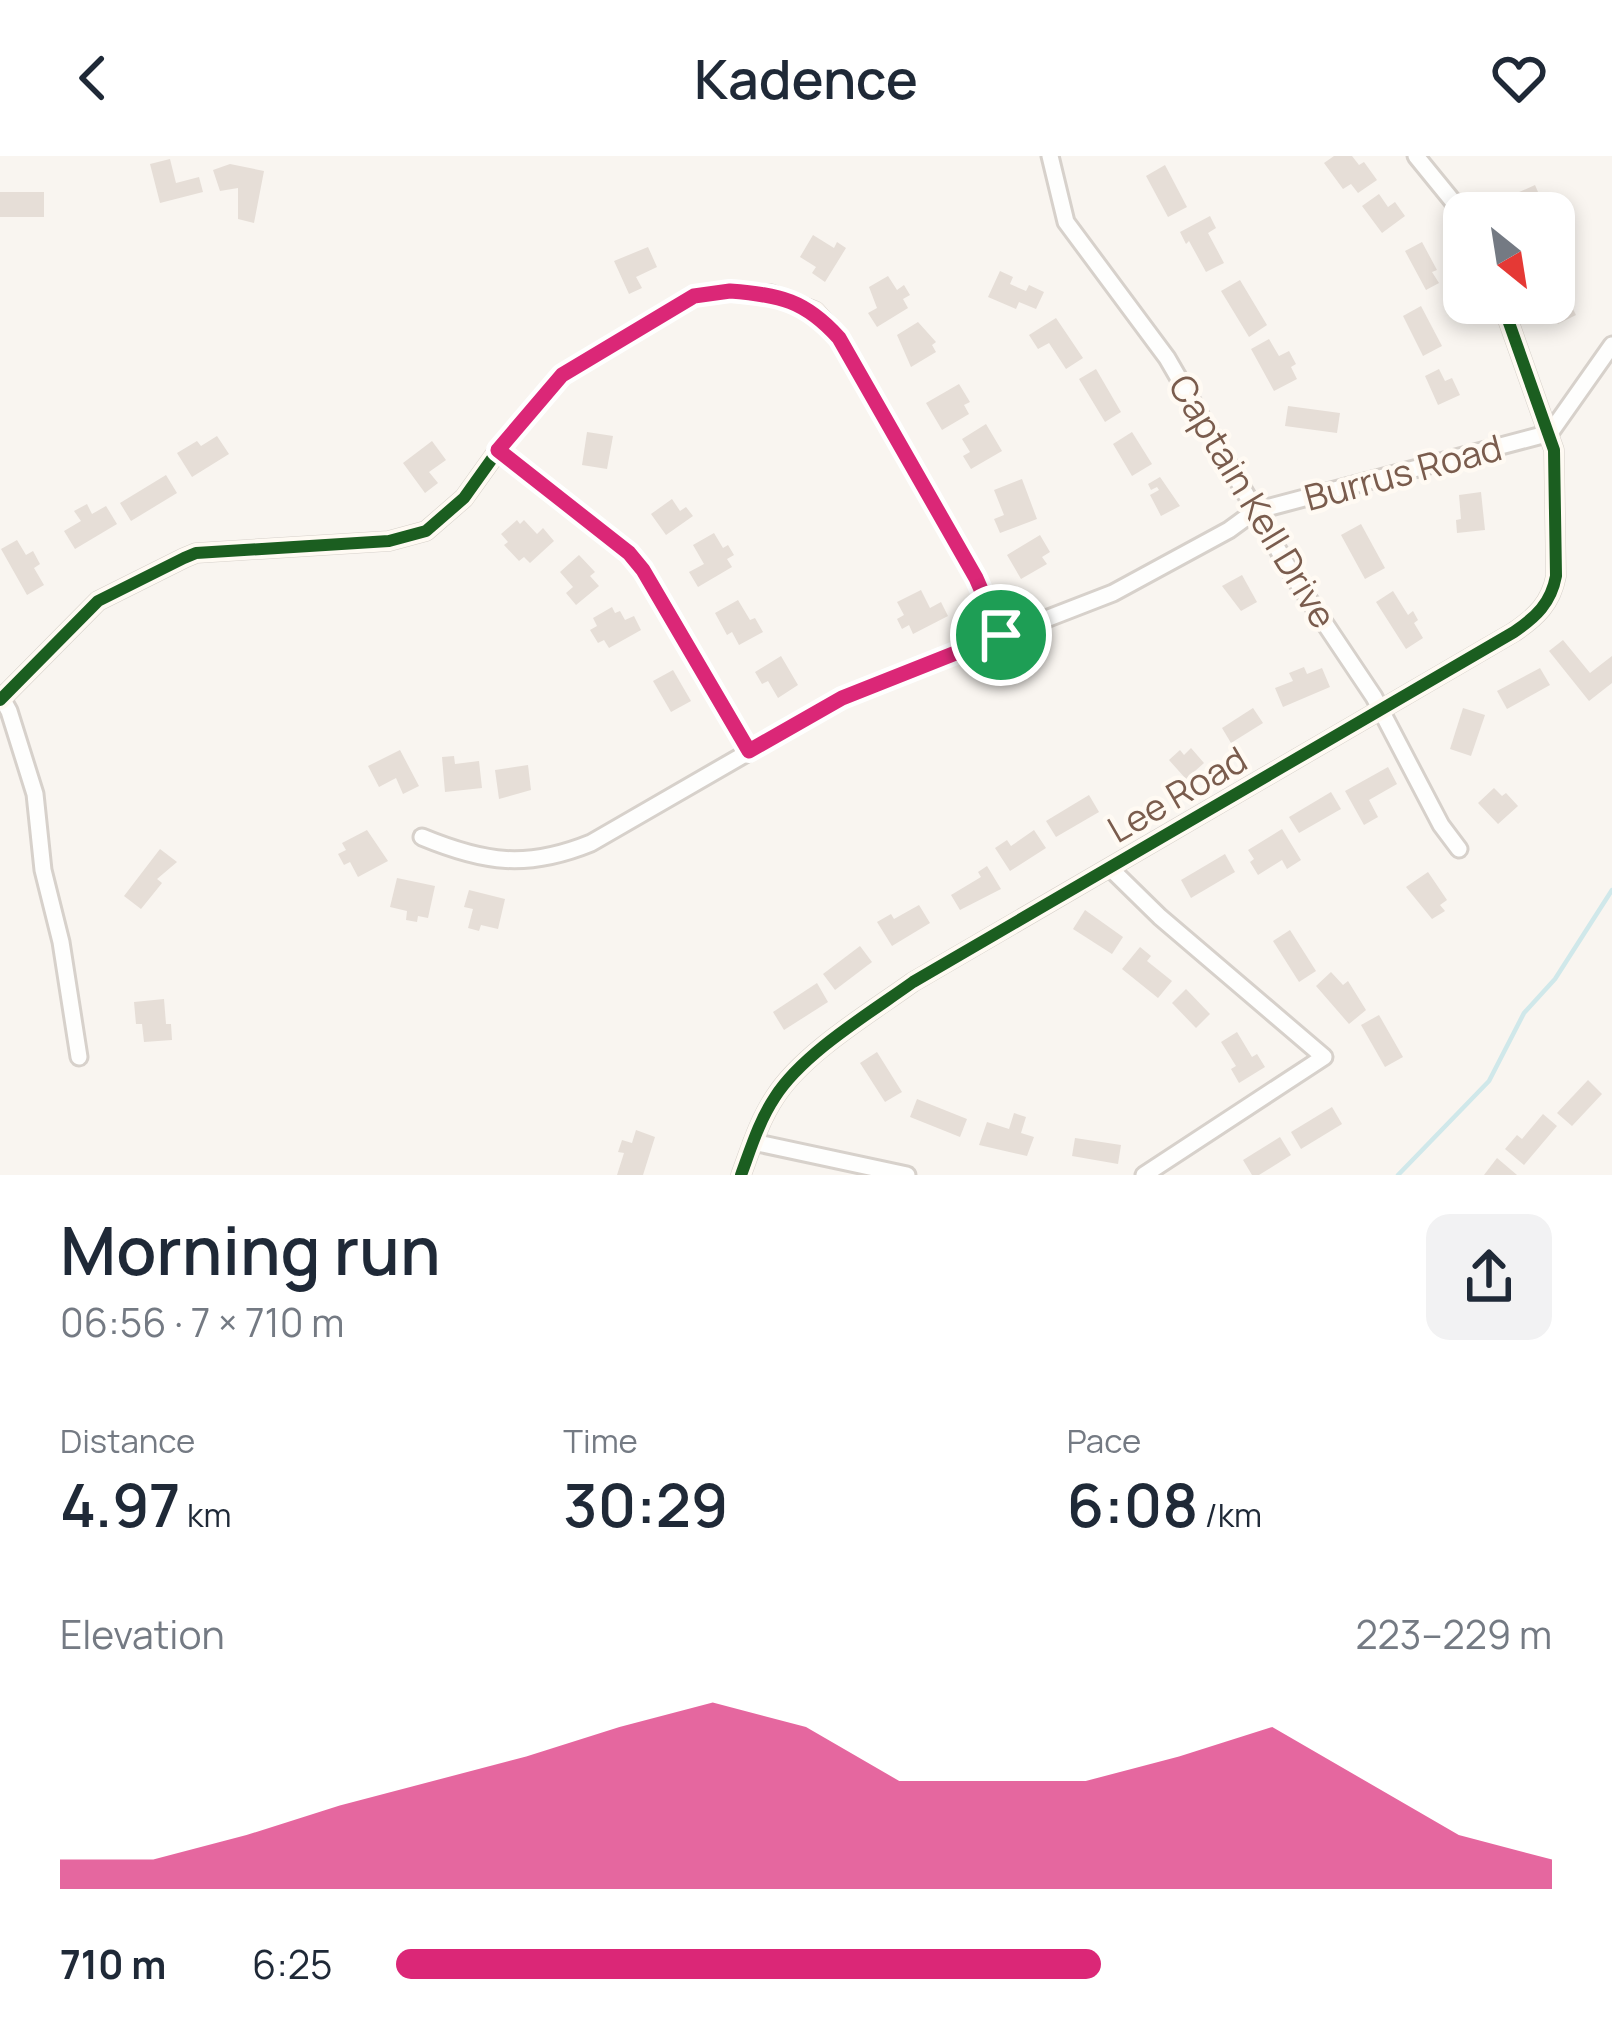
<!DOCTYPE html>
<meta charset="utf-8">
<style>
:root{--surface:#fff;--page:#f2f2f3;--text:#1f2937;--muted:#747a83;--accent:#db2777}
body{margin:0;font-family:Manrope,sans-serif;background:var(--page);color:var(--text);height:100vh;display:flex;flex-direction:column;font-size:45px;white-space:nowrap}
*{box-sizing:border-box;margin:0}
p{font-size:39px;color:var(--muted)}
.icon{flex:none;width:66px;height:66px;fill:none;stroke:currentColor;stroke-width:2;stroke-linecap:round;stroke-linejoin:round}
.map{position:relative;height:1019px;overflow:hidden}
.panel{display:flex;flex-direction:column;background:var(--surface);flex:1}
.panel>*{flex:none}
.needle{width:78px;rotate:150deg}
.controls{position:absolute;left:1443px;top:36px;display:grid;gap:24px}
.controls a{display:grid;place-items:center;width:132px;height:132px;border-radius:24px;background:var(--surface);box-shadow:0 6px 18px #0003;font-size:60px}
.pin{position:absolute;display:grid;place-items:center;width:102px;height:102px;color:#fff;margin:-51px;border:6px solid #fff;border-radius:50%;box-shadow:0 3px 12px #0007}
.round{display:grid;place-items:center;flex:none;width:126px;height:126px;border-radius:24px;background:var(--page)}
.head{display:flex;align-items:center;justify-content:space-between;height:204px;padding:0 60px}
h1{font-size:66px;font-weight:600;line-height:90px}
.metrics{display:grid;grid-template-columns:repeat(3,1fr);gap:18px;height:204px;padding:12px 60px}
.metrics div{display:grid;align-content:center}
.metrics b{font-size:60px;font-weight:600}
.metrics small{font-size:33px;font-weight:400}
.metrics p{font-size:33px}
.chart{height:336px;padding:24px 60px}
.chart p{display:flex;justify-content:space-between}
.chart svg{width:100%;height:216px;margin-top:12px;fill:var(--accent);opacity:.7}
ul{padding:0 60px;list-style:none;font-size:39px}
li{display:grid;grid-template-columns:192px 144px 1fr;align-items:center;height:90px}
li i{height:30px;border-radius:15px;background:var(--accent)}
header{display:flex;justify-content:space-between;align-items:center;height:156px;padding:0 60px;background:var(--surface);font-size:54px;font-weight:600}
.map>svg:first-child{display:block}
</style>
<header><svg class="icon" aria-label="back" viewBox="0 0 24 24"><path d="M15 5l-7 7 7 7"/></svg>Kadence<svg class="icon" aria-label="heart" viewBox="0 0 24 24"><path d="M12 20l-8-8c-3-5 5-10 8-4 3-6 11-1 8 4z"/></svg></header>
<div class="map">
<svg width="1612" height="1019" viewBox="0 0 1612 1019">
<rect width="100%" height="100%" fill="#f9f5f0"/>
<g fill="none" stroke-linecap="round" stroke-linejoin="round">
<!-- stream -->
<polyline stroke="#d0e8ea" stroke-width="4.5" points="1398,1019 1489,925 1524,857 1555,823 1612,734"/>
</g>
<!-- building -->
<g fill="#e6ded7">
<polygon points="1334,0 1352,0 1359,9 1364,6 1377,24 1358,37 1351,28 1343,33 1324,7"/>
<polygon points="170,3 176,27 199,21 203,36 160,47 150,8"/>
<polygon points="230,8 264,15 254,67 238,63 238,32 220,35 213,14"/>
<polygon points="1165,9 1187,51 1168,61 1146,20"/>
<polygon points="1535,29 1547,57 1526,57 1517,37"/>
<rect x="0" y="36" width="44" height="25"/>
<polygon points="1379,38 1388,51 1395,46 1405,60 1382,77 1362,50"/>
<polygon points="1210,60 1216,72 1208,77 1224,107 1206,116 1189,85 1186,88 1180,76"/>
<polygon points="813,79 834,92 837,86 846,92 825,126 812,117 816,111 800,101"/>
<polygon points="1422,86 1437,114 1432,116 1439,127 1426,134 1405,95"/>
<polygon points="648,91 657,111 636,121 642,132 629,138 614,105"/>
<polygon points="1554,110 1563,128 1568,125 1573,136 1566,139 1576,159 1558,168 1547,147 1554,147"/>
<polygon points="1000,115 1013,121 1010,128 1026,135 1029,129 1044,136 1036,153 1019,146 1016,153 988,141"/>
<polygon points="888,120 897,134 904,129 910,139 903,143 908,152 877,171 868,157 877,152 869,131"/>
<polygon points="1240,124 1267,169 1249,181 1221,135"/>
<polygon points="1421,150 1442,190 1423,200 1403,160"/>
<polygon points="1056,162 1083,202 1066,213 1049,187 1038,193 1029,179"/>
<polygon points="918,166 936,186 932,189 936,196 911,211 897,179"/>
<polygon points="1269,183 1279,200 1289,195 1296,208 1291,211 1297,223 1274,235 1251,193"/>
<polygon points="1096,213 1121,256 1105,266 1079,223"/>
<polygon points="1439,213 1445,225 1452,222 1460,239 1438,249 1425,220"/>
<polygon points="959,228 970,246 964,249 969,258 942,274 926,247"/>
<polygon points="1288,250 1340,257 1337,277 1285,270"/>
<polygon points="986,268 1002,295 971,313 963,300 970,296 962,283"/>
<polygon points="587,276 613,280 607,313 582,309"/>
<polygon points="1132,276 1152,308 1132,320 1113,288"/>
<polygon points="217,280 229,298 192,321 177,297 197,285 201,290"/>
<polygon points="432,285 446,304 429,316 438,327 425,337 403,307"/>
<polygon points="166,319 177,337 131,365 120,347"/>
<polygon points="1160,321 1180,350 1161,360 1150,339 1159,334 1157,331 1151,334 1148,328"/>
<polygon points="1022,323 1037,363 1000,377 994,363 1004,359 994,334"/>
<polygon points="1481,336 1485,374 1457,377 1456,364 1461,363 1459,339"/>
<polygon points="672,343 680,355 686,351 693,360 666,379 651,358"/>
<polygon points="87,348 92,358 106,350 117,368 75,393 64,375 81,365 74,355"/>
<polygon points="517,364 520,368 524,364 537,378 543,372 554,385 530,407 524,401 519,405 504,389 508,386 501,378"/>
<polygon points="1361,368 1385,412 1365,423 1341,379"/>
<polygon points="714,377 723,392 728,389 734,399 727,403 732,411 698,431 689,416 704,408 693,389"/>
<polygon points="1040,379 1050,396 1042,401 1047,408 1021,423 1007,399"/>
<polygon points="17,384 26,399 33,395 40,408 34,412 44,429 27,439 1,393"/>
<polygon points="579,399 595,416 590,420 599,430 576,449 566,437 573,431 560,416"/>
<polygon points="1242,419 1257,446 1241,455 1222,430"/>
<polygon points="921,434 930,452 941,446 948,460 913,478 909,469 902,473 897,463 904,459 897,446"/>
<polygon points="1393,435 1408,459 1413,455 1418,464 1414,467 1423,482 1406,493 1376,446"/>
<polygon points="738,444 750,464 755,462 763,476 739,489 732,476 727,479 715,457"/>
<polygon points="612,451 615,457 620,455 625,464 634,460 641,474 609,492 604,484 598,487 590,474 597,470 593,462"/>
<polygon points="1563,484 1590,517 1612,500 1612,527 1589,545 1549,495"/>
<polygon points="781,500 798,529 778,542 768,525 762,528 755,516"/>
<polygon points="1304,511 1307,518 1322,512 1330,531 1283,551 1275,532 1293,525 1289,517"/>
<polygon points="1540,512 1550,529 1507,553 1497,535"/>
<polygon points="673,514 691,545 671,556 653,525"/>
<polygon points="1253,552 1263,567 1231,587 1222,572"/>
<polygon points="1463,552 1485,559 1471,600 1450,593"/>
<polygon points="1191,592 1204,607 1186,623 1169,604 1180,594 1184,599"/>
<polygon points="400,594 419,630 403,638 396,622 379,631 368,610"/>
<polygon points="454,600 455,608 479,605 482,632 445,636 442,601"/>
<polygon points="528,609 531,634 499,643 495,614"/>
<polygon points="1388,611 1397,628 1369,644 1378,661 1364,669 1345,635"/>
<polygon points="1494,632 1502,640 1506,637 1518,650 1498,668 1478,647"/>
<polygon points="1331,636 1341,653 1299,677 1289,661"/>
<polygon points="1089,639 1099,656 1056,681 1046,665"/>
<polygon points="1282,673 1301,704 1287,713 1282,704 1258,719 1250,706 1254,703 1248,694"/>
<polygon points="367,674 388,705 358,721 350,706 344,709 338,698 346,694 342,687"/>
<polygon points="1034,674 1046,692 1010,715 995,692 1007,684 1011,690"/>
<polygon points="160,693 177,706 157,723 162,727 141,753 124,740"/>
<polygon points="1225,698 1235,716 1191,742 1181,724"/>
<polygon points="987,710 1001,733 960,754 951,739 981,721 978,716"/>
<polygon points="1428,716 1447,744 1440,749 1445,755 1432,763 1406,731"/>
<polygon points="397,722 435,730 428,762 418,760 417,766 406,764 407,755 390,751"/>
<polygon points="469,734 505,743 498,773 481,769 479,775 468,772 473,753 464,751"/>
<polygon points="919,749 930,767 892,790 877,766 891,758 894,763"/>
<polygon points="1085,754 1123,781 1112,798 1073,773"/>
<polygon points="1290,774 1316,815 1299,826 1273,785"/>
<polygon points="860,790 872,806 835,834 823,818"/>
<polygon points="1140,791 1151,800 1147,805 1172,825 1158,842 1122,813"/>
<polygon points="1331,816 1343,829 1348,825 1366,854 1349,868 1316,830"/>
<polygon points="817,827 828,846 784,874 773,856"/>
<polygon points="1186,833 1210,858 1196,872 1172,847"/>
<polygon points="164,843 166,868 171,868 172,884 144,886 142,868 136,868 134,846"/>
<polygon points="1379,859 1403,901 1385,911 1361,869"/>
<polygon points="1237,876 1252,901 1257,898 1265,911 1239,927 1231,913 1236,910 1221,886"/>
<polygon points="877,896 902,936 885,946 860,907"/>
<polygon points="1588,924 1602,938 1572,970 1557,957"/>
<polygon points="917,943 967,963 960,981 910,961"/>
<polygon points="1332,951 1342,968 1301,993 1291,976"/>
<polygon points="1014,957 1026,961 1021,977 1034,981 1027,1000 979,989 987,966 1009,973"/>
<polygon points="1543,958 1557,970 1524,1009 1505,993 1517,979 1522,983"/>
<polygon points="636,974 655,981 643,1019 617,1019 624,997 618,996 622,984 632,987"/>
<polygon points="1280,981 1291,999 1259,1019 1252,1019 1243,1004"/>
<polygon points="1075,982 1121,989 1118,1008 1072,1000"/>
<polygon points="1497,1002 1517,1019 1484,1019"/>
</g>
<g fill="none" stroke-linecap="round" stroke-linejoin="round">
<defs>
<g id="street">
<polyline points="1050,0 1066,66 1167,202 1295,423 1374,541 1441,669 1459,693"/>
<polyline points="1416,0 1464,59"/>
<polyline points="1550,277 1612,189"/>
<polyline points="498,294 629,397 643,414 749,595"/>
<polyline points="0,539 9,555 35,638 43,714 61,786 79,901"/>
<polyline points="0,544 98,445 184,402 196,397 389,385 426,375 464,342 504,286 562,219 694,140 731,135 771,138 815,155 839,182 975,422 1001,479"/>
<path d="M422 681C485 707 527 713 591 687L842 542 1113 437 1229 374 1255 355 1550 277"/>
<polyline points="1110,712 1160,761 1324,901 1144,1019"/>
<polyline points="753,986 907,1019"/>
<path d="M741 1019C751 992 759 965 775 941 803 897 870 857 913 826L1514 476C1536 461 1551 447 1556 420L1554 294 1502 147"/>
</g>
</defs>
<!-- street casing -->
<use href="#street" stroke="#d7d1cb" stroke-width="21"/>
<!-- street -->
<use href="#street" stroke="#fefefd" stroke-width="15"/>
<defs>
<g id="cycleway">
<polyline points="0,544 98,445 184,402 196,397 389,385 426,375 464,342 504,286 562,219 694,140 731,135 771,138 815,155 839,182 975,422 1001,479"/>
<path d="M741 1019C751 992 759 965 775 941 803 897 870 857 913 826L1514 476C1536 461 1551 447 1556 420L1554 294 1502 147"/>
</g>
</defs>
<!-- cycleway casing -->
<use href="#cycleway" stroke="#fffaf3" stroke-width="20"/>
<!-- cycleway -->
<use href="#cycleway" stroke="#1b5e20" stroke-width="12"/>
</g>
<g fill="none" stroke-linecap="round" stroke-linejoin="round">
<defs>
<path id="route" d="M730 135C780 139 805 144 839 182L976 422 1001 479 842 542 749 595 643 414 629 397 498 294 562 219 694 140Z"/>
</defs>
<!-- route casing -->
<use href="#route" stroke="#fff" stroke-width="24"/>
<!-- route -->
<use href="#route" stroke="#db2777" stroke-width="15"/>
</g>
<g text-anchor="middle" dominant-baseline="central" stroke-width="9" stroke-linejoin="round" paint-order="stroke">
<!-- street labels -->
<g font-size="36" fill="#7a5c4d" stroke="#fffaf3">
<text transform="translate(1403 316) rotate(-15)">Burrus Road</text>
<text transform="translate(1253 345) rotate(59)">Captain Kell Drive</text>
<text transform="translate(1177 638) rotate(-30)">Lee Road</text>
</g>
</g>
</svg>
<div class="controls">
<a><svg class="needle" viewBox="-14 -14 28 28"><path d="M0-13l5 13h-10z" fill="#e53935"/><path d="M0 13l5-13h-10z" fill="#747a83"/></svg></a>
</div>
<div class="pin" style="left:1001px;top:479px;background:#1e9e55"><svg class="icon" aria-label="arrive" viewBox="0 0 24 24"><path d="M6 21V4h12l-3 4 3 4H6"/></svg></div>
</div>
<section class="panel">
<div class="head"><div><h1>Morning run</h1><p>06:56 · 7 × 710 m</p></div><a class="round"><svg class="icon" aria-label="share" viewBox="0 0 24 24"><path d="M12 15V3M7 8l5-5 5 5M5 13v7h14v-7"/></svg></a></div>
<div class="metrics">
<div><p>Distance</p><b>4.97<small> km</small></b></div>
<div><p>Time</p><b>30:29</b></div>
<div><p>Pace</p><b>6:08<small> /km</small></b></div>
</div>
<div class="chart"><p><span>Elevation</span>223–229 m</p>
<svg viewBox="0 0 160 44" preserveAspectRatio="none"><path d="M0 44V38L10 38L20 33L30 27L40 22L50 17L60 11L70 6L80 11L90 22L100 22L110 22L120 17L130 11L140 22L150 33L160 38V44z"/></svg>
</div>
<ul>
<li><b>710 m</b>6:25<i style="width:61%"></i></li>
</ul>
</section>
